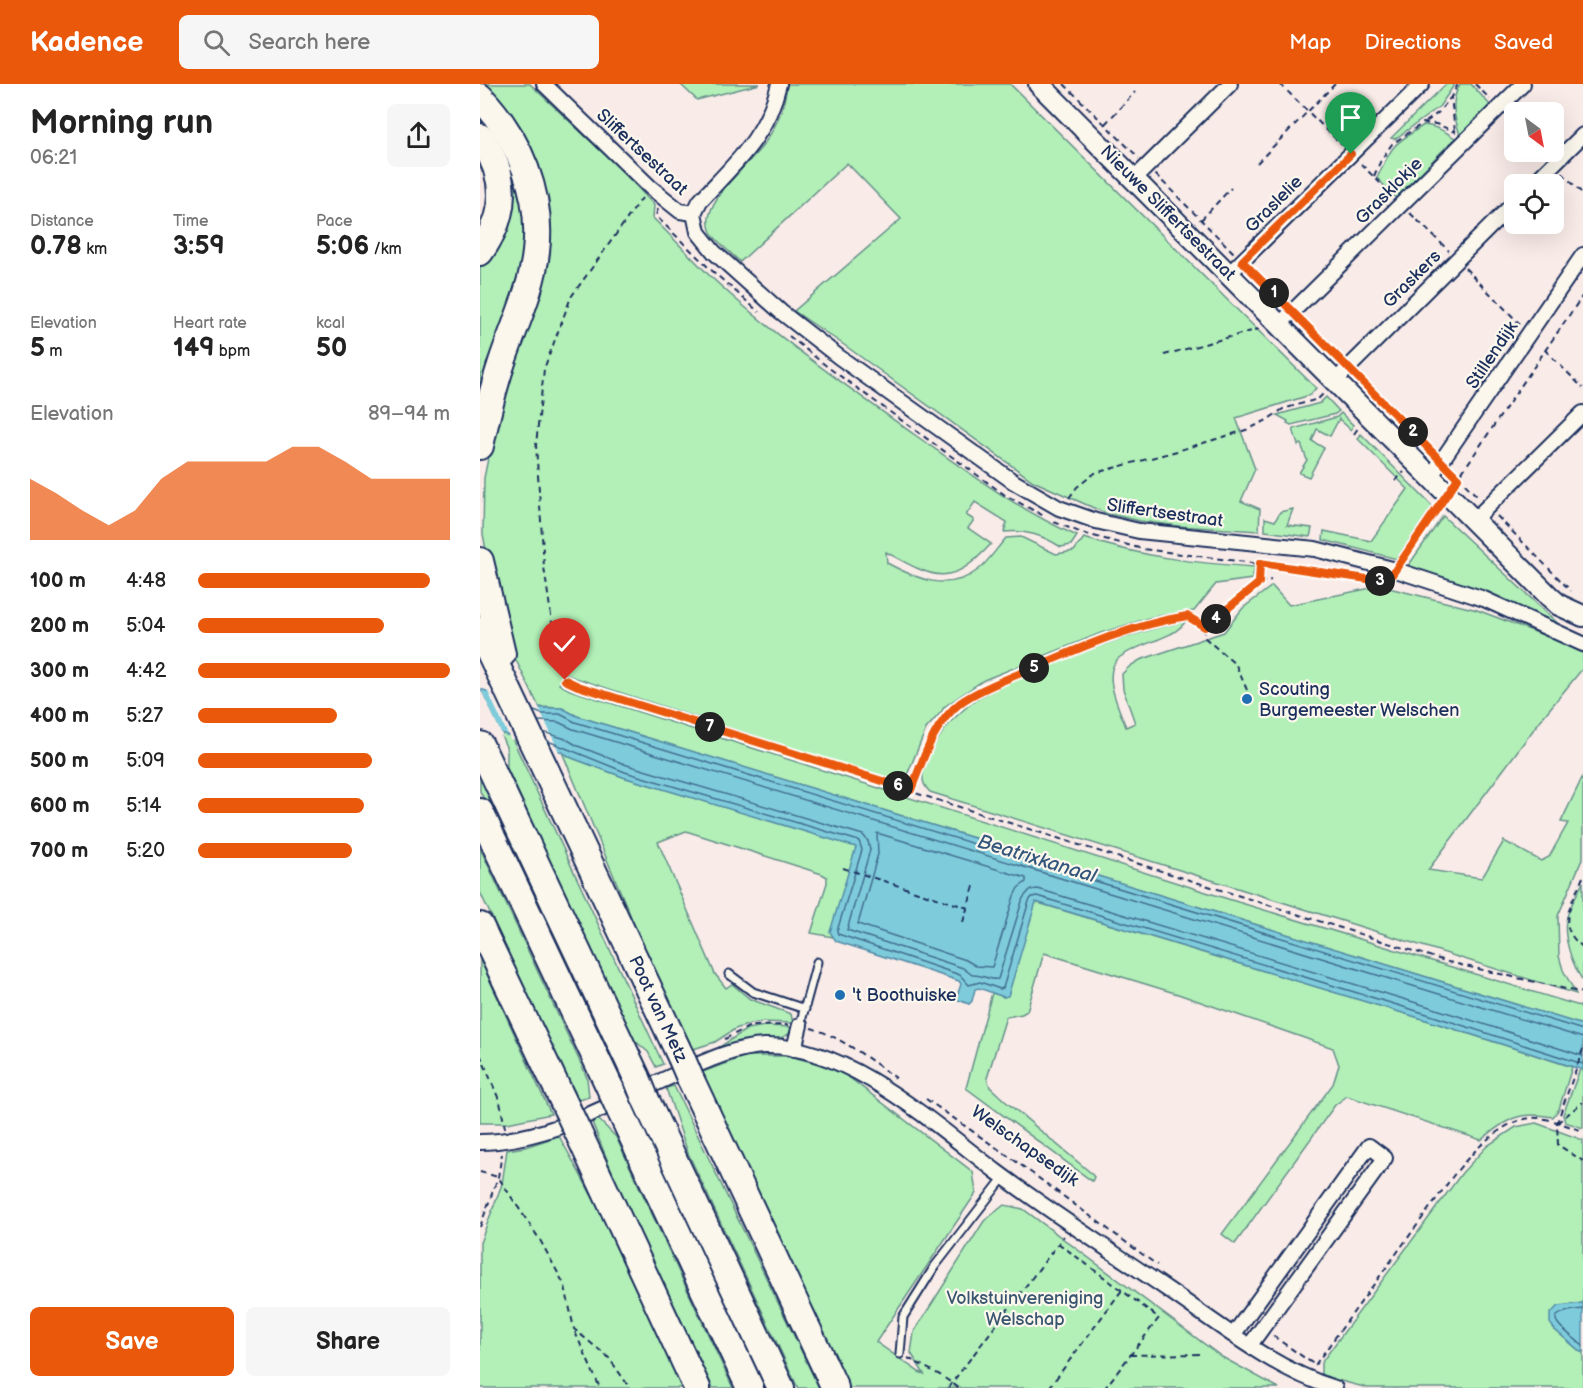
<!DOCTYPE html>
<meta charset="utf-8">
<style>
:root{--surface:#fff;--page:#f6f6f6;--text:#222;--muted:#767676;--accent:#ea580c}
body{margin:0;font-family:"Balsamiq Sans",sans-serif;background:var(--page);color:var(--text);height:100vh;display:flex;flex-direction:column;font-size:22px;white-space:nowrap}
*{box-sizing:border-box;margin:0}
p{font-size:20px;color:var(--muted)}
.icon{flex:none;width:33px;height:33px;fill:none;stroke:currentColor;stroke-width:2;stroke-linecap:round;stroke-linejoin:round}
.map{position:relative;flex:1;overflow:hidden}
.drawer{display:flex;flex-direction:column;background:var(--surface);width:480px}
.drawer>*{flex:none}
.needle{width:39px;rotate:148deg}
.controls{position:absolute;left:1024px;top:18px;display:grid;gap:12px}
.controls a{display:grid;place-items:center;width:60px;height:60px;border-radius:9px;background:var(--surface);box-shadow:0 6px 24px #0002;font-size:30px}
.pin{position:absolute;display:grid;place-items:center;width:51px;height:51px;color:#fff;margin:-62px -26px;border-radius:50% 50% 50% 0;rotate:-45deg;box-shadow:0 0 6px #0007}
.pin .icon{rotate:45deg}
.km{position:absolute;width:30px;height:30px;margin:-15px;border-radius:50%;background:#222;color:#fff;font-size:16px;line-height:30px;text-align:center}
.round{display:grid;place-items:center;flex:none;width:63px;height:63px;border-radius:9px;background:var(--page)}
.head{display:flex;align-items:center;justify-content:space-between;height:102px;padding:0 30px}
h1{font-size:33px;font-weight:700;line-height:45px}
.stats{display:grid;grid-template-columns:repeat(3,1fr);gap:9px;height:102px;padding:6px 30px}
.stats div{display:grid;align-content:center}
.stats b{font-size:26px;font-weight:700}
.stats small{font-size:16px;font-weight:400}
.stats p{font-size:16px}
.chart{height:168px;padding:12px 30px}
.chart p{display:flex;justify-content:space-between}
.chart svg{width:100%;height:108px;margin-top:6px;fill:var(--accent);opacity:.7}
.cta{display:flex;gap:12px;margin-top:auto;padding:12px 30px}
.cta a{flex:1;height:69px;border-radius:9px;background:var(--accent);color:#fff;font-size:24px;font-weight:700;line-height:69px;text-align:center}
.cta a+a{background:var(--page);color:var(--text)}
ul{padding:0 30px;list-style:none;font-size:20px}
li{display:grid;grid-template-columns:96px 72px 1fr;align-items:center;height:45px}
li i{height:15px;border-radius:8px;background:var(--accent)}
header{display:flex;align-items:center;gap:36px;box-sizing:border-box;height:84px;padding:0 30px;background:var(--accent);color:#fff}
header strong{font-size:28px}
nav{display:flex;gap:33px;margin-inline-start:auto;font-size:21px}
.search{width:420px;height:54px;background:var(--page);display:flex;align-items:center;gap:15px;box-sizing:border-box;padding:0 21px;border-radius:9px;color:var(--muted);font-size:22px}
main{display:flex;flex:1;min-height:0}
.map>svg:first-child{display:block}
</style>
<header>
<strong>Kadence</strong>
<div class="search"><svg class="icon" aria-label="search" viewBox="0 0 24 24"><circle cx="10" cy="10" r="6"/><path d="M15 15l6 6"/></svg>Search here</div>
<nav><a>Map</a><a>Directions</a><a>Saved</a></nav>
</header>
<main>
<section class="drawer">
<div class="head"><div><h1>Morning run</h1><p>06:21</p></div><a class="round"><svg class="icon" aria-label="share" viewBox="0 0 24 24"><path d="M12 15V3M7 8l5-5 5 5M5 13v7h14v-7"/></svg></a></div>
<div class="stats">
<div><p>Distance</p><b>0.78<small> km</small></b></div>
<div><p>Time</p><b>3:59</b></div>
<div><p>Pace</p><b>5:06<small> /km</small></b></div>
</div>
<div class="stats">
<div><p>Elevation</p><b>5<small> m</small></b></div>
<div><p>Heart rate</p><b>149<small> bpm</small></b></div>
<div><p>kcal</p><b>50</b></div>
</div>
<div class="chart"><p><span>Elevation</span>89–94 m</p>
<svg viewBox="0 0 160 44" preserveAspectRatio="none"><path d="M0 44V19L10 25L20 32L30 38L40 32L50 19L60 12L70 12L80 12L90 12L100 6L110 6L120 12L130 19L140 19L150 19L160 19V44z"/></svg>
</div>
<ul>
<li><b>100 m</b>4:48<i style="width:92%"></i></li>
<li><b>200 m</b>5:04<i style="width:74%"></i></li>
<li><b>300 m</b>4:42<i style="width:100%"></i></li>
<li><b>400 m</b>5:27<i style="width:55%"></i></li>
<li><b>500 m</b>5:09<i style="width:69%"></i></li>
<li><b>600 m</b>5:14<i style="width:66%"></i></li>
<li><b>700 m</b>5:20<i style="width:61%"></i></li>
</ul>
<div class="cta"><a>Save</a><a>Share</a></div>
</section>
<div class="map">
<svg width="1103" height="1304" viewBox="0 0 1103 1304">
<rect width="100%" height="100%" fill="#f9ebe7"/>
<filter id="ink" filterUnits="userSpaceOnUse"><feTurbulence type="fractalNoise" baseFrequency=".0167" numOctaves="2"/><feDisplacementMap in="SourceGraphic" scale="12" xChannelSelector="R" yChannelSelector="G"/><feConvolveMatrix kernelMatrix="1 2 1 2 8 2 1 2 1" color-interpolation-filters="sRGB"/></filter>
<g filter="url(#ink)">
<!-- green -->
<g fill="#b2f0b7" stroke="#66908a" stroke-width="1.5">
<path d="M0 0H50L143 88 174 121 173 134C192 153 211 173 230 192 293 251 365 301 435 351 488 388 537 425 597 452L591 461 581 463C562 451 546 446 524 448L527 438 495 418 486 431 494 436 488 444 511 460C470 505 454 494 406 468L407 479C437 495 468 509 498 486 509 477 517 464 526 454L541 453 576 470 594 467 604 454C663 473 713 479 775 483L772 495 736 500 714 527 672 533 621 549 504 596 464 623 462 627 446 645 425 696 422 699 412 698 87 591 79 600 90 606 748 815 1103 923V941L97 632 82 624 59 623 32 568 14 508 3 450 4 394 61 115Z"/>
<polygon points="200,0 280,0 217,16"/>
<path d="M307 0H530L836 304 830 311 756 334 775 385 761 417 780 425 779 447 698 442 660 437 625 429 553 397 367 263 314 227 421 135 367 79 260 178C252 170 236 157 231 148 217 120 269 81 284 60 296 43 305 21 307 0Z"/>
<polygon points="966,0 975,0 959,23 915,55 911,54"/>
<path d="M980 0H991L1010 21 980 51C974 33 970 17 980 0Z"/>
<polygon points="0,26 25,58 52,145 0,344 0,175 15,154 0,43"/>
<path d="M944 41C956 42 965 47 975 54L916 114 897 94C912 61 913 60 944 41Z"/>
<polygon points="846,313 859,327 855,330 811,341 807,339 808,337 797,331 840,319"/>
<polygon points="861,329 873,341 871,346 859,335 850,352 837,345 832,357 844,364 829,393 819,389 827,376 821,360 818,361 813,345 857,333"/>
<polygon points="881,350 953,423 917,475 843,456 844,447 891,457 928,405 878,355"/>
<polygon points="813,425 807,441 832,444 830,453 785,447 785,434 795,437 800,428"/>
<polygon points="963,432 1085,546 1103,552 1103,554 1008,508 928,482"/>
<path d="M792 502 809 521 901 502 997 526 1103 566V584L1063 633 948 786 1002 794 1024 757 1061 777 1069 773 1088 739 1081 738 1103 692V773L1078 832 1079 872 1083 886 1096 910 450 708C438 697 443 684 449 671 457 654 468 639 482 627 504 607 535 595 562 584 609 565 657 547 706 537 699 547 691 550 679 555 667 560 651 565 640 573 620 588 639 624 646 643L655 639 643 605 642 590 650 582 660 576 744 548 763 524Z"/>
<polygon points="20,649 31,652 183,980 176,983 168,968 153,955 27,684 27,665"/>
<polygon points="82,668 92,674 143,693 377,763 351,848 353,853 331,849 347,799 347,793 342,790 206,747 178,758 235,890 246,904 252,900 270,915 311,930 313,939 283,938 270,940 255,945 235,958 207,967"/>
<polygon points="0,682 146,997 137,1001 0,707"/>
<polygon points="0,764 101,980 107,994 109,1013 99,1016 84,988 0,808"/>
<path d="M1103 798V897C1093 882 1081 851 1087 833 1090 821 1098 809 1103 798Z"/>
<path d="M555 818 946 936 1092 983 1079 1025 1073 1033C1039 1027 1028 1034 1001 1056L867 1012 855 1021 755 1160 742 1150 853 1000 859 981 853 964 698 910 564 869 547 927 542 930 526 933 507 994 510 1003 525 1017 611 1089 614 1093 612 1097 486 1004 512 909 524 913 528 911Z"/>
<polygon points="0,875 71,1030 27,1039 0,1039"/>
<polygon points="285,942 313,943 311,949 295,957 229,970 267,945"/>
<polygon points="266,972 309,972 358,985 493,1088 496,1109 396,1258 439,1288 444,1290 431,1269 434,1248 504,1137 524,1121 543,1125 742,1273 799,1304 365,1304 220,989"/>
<polygon points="1100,985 1103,986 1103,1044 1085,1038 1083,1031"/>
<polygon points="194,1002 339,1304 318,1304 208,1069 186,1004"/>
<polygon points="156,1018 292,1304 280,1304 148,1023"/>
<polygon points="118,1035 136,1053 253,1304 233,1304 137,1100 112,1038"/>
<polygon points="1056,1039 1103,1056 1103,1219 1087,1221 1075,1246 1101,1268 1103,1267 1103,1304 888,1304 841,1292 841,1279 982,1089 1007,1062 1036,1043"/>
<path d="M79 1052C125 1134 168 1219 208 1304H0V1159L22 1100 27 1066 45 1063Z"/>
</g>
<!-- water -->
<g fill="#7eccdb" stroke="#568da9" stroke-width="1.5">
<polygon points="0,605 62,624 82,624 97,632 1103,941 1103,986 946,936 556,818 528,912 524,913 499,904 495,905 492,917 489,920 476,915 481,900 479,897 356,857 350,848 376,763 143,693 92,674 82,668 20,649"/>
<polygon points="1103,1219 1103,1267 1101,1268 1075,1246 1070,1239 1070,1230 1078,1222"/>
</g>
<!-- pier -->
<g fill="#f9ebe7">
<polygon points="6,603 57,619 80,670 30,655"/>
<polygon points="0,604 23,653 18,651 15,644 6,641 0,644"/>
</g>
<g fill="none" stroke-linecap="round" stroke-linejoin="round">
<!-- shore -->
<g stroke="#436e90" stroke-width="1.5">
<polyline points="54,627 62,630 80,630 95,638 1103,946"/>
<polyline points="58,637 78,638 93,645 1103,954"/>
<path d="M63 648 86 655 98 662 147 681 383 751 388 757 390 766 367 846 483 884 492 891C501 890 511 897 518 895L543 814 550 806 558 805 950 923 1103 972"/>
<polyline points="68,657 145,688 379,757 382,766 357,847 358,850 480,891 489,901 500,898 520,905 523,904 549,817 552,813 557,812 947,930 1103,980"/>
<polygon points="397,749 546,794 546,798 538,804 534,812 512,883 496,882 486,876 378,840 398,770"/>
<path d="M1103 1225C1055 1230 1081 1242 1103 1262"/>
</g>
<defs>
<g id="lane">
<polyline points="249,890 273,908 325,925"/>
<polyline points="320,941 337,878"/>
<polyline points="420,1270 423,1233 455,1182 524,1093"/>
</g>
<g id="street">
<polyline points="64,0 170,103 200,127 214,129"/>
<path d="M299 0C286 54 256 78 220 117L214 129 218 148 234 168 301 228 359 273 534 398 579 424 616 437 659 447 835 465 916 486 1004 515 1103 560"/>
<polyline points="654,95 750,0"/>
<polyline points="1053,100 1103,51"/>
<polyline points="749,190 942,0"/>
<polyline points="800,240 1043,0"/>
<polyline points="855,297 1035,118"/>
<polyline points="951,392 1103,171"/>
<polyline points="994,436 1103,329"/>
<polyline points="314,965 320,941"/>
<path d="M0 1058C73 1057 136 1016 201 988 228 976 256 963 285 962 367 960 455 1041 517 1088 572 1129 630 1166 687 1205 740 1241 793 1285 855 1304"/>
<polyline points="754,1250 889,1062 905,1074 770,1261"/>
</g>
<polyline id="secondary" points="559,0 1070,513 1079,521 1103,532"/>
<g id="highway">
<path d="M0 13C39 54 63 111 56 168 52 206 34 242 22 278 13 305 6 334 0 362"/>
<path d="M0 53C28 92 28 129 0 168"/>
<polyline points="0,477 22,570"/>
<polyline points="0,547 201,973"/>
<polyline points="0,661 157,994"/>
<polyline points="0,728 131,1006"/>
<polyline points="0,842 87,1025"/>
<polyline points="210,994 355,1304"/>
<polyline points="165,1014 301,1304"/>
<polyline points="140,1026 270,1304"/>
<polyline points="97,1046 217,1304"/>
</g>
</defs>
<!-- lane casing -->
<use href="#lane" stroke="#1b2f5e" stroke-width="11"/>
<!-- street casing -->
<use href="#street" stroke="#1b2f5e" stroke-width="18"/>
<!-- secondary casing -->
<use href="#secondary" stroke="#1b2f5e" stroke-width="24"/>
<!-- highway casing -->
<use href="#highway" stroke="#1b2f5e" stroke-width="30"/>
<!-- path -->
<g stroke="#1b2f5e" stroke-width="2" stroke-dasharray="6 4.5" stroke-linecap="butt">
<polyline points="584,0 659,74"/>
<polyline points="800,0 862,61"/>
<polyline points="995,0 1010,15"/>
<polyline points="1029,34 1035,41"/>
<polyline points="946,38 959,28 971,13"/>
<polyline points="625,40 655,8"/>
<polyline points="975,47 971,13 978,0"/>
<polyline points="777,79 855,0"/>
<polyline points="881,80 911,110"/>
<polyline points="1082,89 1103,110"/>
<polyline points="675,90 754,169"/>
<polyline points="894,92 901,76 912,60 943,39 956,40 976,48"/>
<polyline points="162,114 91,213 64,285 56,361 64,483 76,566 85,596 98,602 968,878 1103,909"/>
<polyline points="178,125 176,131 179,135 229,184 279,228"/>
<polyline points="930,129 969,167"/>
<polyline points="721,136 751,104"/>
<polyline points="985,184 1040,240"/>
<polyline points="771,186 803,218"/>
<polyline points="821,237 860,275"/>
<polyline points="309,252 349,284 525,411 564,432"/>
<polyline points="1065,266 1103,304"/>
<polyline points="684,271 779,245"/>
<polyline points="877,292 951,366"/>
<polyline points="874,350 878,344"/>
<polyline points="970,385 998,413"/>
<polyline points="915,397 924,388"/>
<polyline points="976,397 1103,211"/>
<polyline points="589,414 597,403 615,389 697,367 769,345 787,336 803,325 838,315 845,308"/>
<polyline points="1017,432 1091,507"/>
<polyline points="574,438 602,449 663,465 860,490 901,497"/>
<polyline points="924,474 958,424"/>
<polyline points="779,499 791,496"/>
<polyline points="767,606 756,581 724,553 725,543 779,499 781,471"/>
<path d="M431 705C443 676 453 638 481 619 502 603 531 593 555 583 605 562 654 541 707 532L725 543"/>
<polyline points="363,784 488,824"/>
<path d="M1103 793C1092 820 1074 842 1103 863"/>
<polyline points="483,838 494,802"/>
<path d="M331 944C362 953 390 976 416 994"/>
<polyline points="245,955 270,942 308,941"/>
<polyline points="1103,965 1077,1039 1078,1061 1103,1077"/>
<polyline points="0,970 20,1018 25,1044"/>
<polyline points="446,1015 534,1076 677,1181"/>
<polyline points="1077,1039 1103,1018"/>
<polyline points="0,1088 18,1093 60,1156 85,1202 94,1245 129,1274 150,1304"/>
<polyline points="0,1143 18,1093 22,1070"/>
<polyline points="578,1159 679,1234 625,1304"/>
<polyline points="95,1248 120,1304"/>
<polyline points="793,1252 835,1281"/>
<polyline points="650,1271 722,1270"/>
<polyline points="428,1274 460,1291 479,1304"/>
<path d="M835 1281 973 1092C991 1069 1026 1031 1058 1034 1073 1035 1089 1043 1103 1047"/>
<polyline points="468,1304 584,1152"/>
<polyline points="569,1304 642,1206"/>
</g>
<!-- lane -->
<use href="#lane" stroke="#fbf7ec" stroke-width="7"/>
<!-- street -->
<use href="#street" stroke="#fbf7ec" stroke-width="14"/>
<!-- secondary -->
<use href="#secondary" stroke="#fbf7ec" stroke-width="20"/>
<!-- highway -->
<use href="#highway" stroke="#fbf7ec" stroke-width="26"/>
<defs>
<g id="highway-bridge">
<polyline points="201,973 210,994"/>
<polyline points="157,994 165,1014"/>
<polyline points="131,1006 140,1026"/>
<polyline points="87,1025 97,1046"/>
</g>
</defs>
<!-- highway-bridge casing -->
<use href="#highway-bridge" stroke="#1b2f5e" stroke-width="30" stroke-linecap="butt"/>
<!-- highway-bridge -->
<use href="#highway-bridge" stroke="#fbf7ec" stroke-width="26"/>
</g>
</g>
<g fill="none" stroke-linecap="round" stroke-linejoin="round" filter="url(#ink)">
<defs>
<path id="route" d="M85 596 98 602 431 706C443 676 453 640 480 619 497 606 531 593 551 585 602 563 652 541 707 532L725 543 779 499 780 479 907 498 978 394 762 177 871 70"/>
</defs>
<!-- route casing -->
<use href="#route" stroke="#fff" stroke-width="12"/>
<!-- route -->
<use href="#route" stroke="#ea580c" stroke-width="8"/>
</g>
<!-- markers -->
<g fill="#1f6fb2" stroke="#fbf7ec" stroke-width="2">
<circle cx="767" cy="615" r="6"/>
<circle cx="360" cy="911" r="6"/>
</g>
<g text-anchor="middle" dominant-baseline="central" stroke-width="4.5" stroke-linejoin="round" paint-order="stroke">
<!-- street labels -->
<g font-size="18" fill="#1b2f5e" stroke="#fbf7ec">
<text transform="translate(162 68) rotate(43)">Sliffertsestraat</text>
<text transform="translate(909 107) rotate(-45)">Grasklokje</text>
<text transform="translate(794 120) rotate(-45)">Graslelie</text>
<text transform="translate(688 129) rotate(45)">Nieuwe Sliffertsestraat</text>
<text transform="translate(932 195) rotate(-45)">Graskers</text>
<text transform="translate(1012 271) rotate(-56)">Stillendijk</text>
<text transform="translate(685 429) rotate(8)">Sliffertsestraat</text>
<text transform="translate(178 925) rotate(65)">Poot van Metz</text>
<text transform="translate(545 1062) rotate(35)">Welschapsedijk</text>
</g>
<!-- poi labels -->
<g font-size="18" fill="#1b2f5e" stroke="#fbf7ec" text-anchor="start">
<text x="779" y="605">Scouting<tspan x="779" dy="21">Burgemeester Welschen</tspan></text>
<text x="372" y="911">'t Boothuiske</text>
</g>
<!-- park labels -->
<g font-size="18" fill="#395670" stroke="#fbf7ec">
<text x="545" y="1214">Volkstuinvereniging<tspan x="545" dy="21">Welschap</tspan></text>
</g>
<!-- water labels -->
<g font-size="20" font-style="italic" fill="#34567d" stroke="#fbf7ec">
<text transform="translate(557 775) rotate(17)">Beatrixkanaal</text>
</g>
</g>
</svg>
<div class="controls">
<a><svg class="needle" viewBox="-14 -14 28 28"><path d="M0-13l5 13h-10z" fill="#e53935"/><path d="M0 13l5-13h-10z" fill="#767676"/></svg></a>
<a><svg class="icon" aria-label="locate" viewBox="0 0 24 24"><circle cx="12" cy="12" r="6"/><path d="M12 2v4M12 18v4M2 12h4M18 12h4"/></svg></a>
</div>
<div class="pin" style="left:871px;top:70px;background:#1e9e55"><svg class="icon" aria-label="arrive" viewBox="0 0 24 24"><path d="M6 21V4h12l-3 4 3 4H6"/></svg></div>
<div class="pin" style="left:85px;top:596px;background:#d93025"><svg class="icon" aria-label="check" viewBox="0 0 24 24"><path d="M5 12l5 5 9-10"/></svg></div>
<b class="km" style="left:794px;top:209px">1</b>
<b class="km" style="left:933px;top:348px">2</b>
<b class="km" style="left:900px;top:497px">3</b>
<b class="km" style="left:736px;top:535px">4</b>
<b class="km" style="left:554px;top:584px">5</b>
<b class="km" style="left:418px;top:702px">6</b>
<b class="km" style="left:230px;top:643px">7</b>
</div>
</main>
